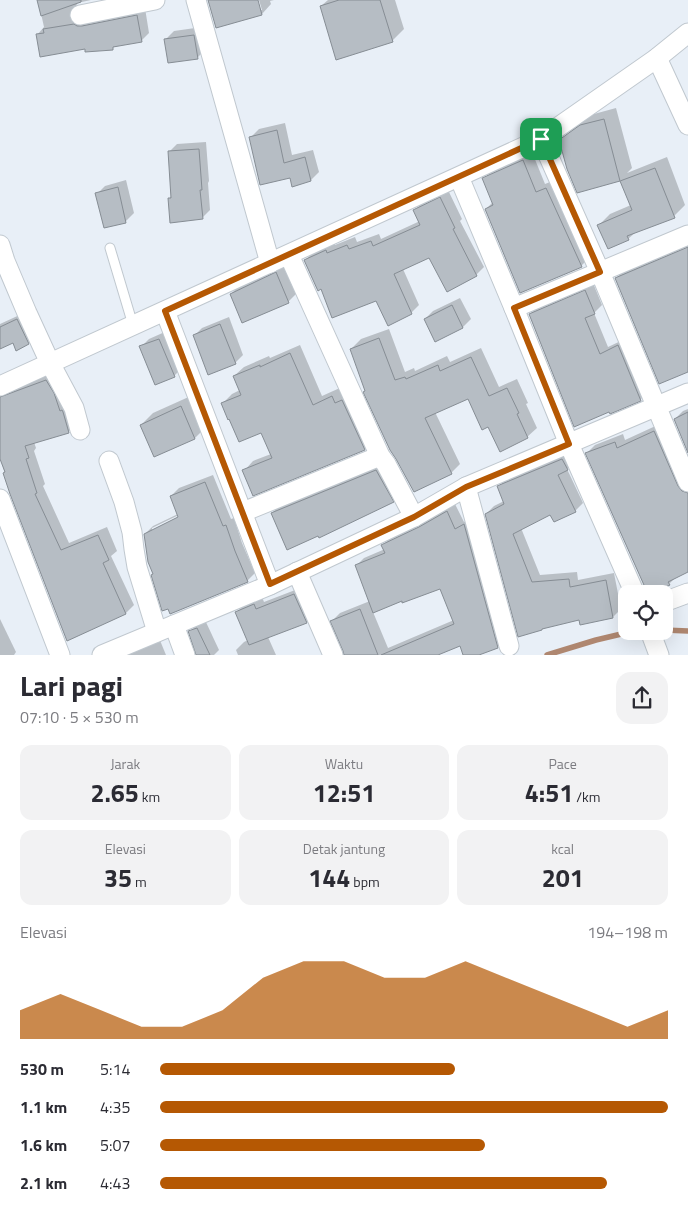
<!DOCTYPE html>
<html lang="id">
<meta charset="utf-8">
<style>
:root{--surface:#fff;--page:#f2f2f3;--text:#2b2b33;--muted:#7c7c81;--accent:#b55803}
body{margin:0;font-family:"Titillium Web",sans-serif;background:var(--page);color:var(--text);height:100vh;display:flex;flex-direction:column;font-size:19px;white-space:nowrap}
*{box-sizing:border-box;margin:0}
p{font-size:16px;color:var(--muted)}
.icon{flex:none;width:28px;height:28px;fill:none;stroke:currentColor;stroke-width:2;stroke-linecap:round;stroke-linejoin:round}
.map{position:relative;height:655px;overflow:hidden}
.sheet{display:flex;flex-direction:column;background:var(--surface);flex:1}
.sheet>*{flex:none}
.controls{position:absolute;left:618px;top:585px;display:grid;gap:10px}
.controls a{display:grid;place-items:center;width:55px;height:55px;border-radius:10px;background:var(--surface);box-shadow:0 5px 20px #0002;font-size:25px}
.pin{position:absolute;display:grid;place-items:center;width:42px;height:42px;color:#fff;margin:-21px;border-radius:10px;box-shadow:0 2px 8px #0006}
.round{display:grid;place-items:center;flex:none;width:52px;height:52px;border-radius:15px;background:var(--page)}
.headline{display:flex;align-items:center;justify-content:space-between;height:85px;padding:0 20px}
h1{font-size:28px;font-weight:700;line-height:38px}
.stats{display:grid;grid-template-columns:repeat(3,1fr);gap:8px;height:85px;padding:5px 20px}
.stats div{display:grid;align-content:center;border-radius:12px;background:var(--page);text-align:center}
.stats b{font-size:25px;font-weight:700}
.stats small{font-size:14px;font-weight:400}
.stats p{font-size:14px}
.chart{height:140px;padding:10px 20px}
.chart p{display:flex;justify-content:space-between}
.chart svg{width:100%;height:90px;margin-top:5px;fill:var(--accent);opacity:.7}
ul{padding:0 20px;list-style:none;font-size:16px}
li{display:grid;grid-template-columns:80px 60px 1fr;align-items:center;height:38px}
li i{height:12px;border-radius:6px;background:var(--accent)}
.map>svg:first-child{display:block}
</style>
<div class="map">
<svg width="688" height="655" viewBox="0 0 688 655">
<rect width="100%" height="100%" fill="#e8eff7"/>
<!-- shadow -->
<g fill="#0003" fill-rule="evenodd">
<polygon points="38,0 91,0 77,3 76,9 145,8 149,33 141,41 115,46 112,48 86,47 37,35 44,27"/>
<polygon points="209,0 257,0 260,10 262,10 259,0 274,0 270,1 271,4 262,14 217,27"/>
<polygon points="328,0 395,0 404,29 392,41 321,6"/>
<polygon points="202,27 206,49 198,57 166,39 174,31"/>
<polygon points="616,108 632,168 627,173 667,157 685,205 674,216 637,231 628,239 599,225 610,214 631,205 621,180 578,191 560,141 573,128 594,114"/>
<polygon points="285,123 292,155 313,150 319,172 311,180 291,177 251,137 259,129"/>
<polygon points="206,142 209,181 208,183 210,210 202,218 169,199 172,195 169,152 177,144"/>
<polygon points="532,152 545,184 555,180 590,257 581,266 486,209 493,202 484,179 492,170"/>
<polygon points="126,180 134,213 126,221 105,227 97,194 105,186"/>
<polygon points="448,190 462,219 460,221 484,267 476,275 447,290 430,257 403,269 419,305 411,313 377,300 322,288 305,260 314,252 334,242 335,245 355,237 357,242 379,234 381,239 420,221 415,210 423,202"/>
<polygon points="688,243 688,370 616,278 626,269"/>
<polygon points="288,261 300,290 288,302 231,294 243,282"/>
<polygon points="593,283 602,305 594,313 608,347 627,338 648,392 640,400 530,314 538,306"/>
<polygon points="460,298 471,319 463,327 436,340 425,319 433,311"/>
<polygon points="26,312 36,335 28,343 13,342 0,348 0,324"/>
<polygon points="229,317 243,355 235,363 194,336 202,328"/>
<polygon points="389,329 405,372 414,368 415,371 447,356 450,362 481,348 499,387 517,379 528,403 526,404 537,428 527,437 489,425 469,397 435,412 460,464 451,473 366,391 351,349 361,339"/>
<polygon points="167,331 182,368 174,376 141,347 149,339"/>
<polygon points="300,345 322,396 342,387 374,439 364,449 244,471 253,461 271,454 262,431 223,403 232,394 240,390 234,376 244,367 269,356 270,358"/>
<polygon points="55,373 77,424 68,432 34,442 36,448 34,451 45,484 43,486 69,543 107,527 117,551 111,556 134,605 126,613 68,640 11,494 0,457 0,389 30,381"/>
<polygon points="193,395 207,426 195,438 141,425 153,413"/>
<polygon points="688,409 688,450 675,419 683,411"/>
<polygon points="662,423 688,482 688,571 677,576 669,584 587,453 595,445 623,434 625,440"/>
<polygon points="570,451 575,461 567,469 583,503 575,511 551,513 521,528 540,575 577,572 578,580 614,573 621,609 613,617 580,619 543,627 486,514 494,506 504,501 499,486 507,478"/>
<polygon points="384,462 401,493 393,501 272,513 280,505"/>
<path d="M213 475 231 519 234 518 242 543 255 573 247 581 154 573 145 534 153 526 178 514 171 496 179 488ZM183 513 185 515 152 531V528Z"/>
<path d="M455 504 464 522 472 517 505 639 497 647 476 655H465L461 644 435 655H345L332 621 340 613 370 601 356 566 364 558 385 549 383 545 391 537ZM441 588 454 620 388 648 373 612 403 600Z"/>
<polygon points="303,587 314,614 306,622 268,637 276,655 238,655 236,650 244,642 248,640 237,612 245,604 262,597 264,602"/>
<polygon points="0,619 16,652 14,655 0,655"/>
<polygon points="205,620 219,650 214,655 197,655 190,632 198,623"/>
<polygon points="159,638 166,655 118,655"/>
</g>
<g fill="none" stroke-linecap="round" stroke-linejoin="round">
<!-- stream -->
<g stroke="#af8770" stroke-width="5.5">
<polyline points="664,630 688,631"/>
<polyline points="547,655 596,640 634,631"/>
</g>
</g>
<!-- building -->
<g fill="#b6bdc4" stroke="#868d94">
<polygon points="37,0 81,0 81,2 41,16"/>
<polygon points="208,0 258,0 262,15 216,28"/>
<polygon points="339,0 380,0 393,42 336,60 320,6"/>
<polygon points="137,15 142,42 113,47 113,50 85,52 85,49 40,57 36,34 44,33 43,29 74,24 77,26 82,26"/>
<polygon points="194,35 198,59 168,63 164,39"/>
<polygon points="604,119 620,181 577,193 567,169 559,140 580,125"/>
<polygon points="277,130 284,163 305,157 311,181 292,187 290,178 260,185 249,137"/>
<polygon points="199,149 202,190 200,190 203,219 170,223 168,198 171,198 168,151"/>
<polygon points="523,160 536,192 546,188 582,267 520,293 485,209 493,205 482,178"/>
<polygon points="655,168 675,218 627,236 629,240 608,249 597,225 632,210 620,181"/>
<polygon points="118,187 126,223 104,228 95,193"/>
<polygon points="440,197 455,228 453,229 477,276 447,292 429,258 394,274 412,314 388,326 376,301 332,318 321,289 318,291 304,260 326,250 327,253 347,245 349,249 371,241 373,246 420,225 413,210"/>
<polygon points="688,247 688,372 659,384 615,278"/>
<polygon points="276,272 289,303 242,323 230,294"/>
<polygon points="585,290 595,314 585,318 600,354 618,345 641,401 610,414 609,412 574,427 529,314"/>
<polygon points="452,305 463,328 435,342 424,319"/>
<polygon points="17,319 29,344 16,351 13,343 0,349 0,327"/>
<polygon points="220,324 236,364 208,375 193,335"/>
<polygon points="379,338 395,380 405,377 406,379 438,365 440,371 471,357 489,396 507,388 519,413 517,414 528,438 500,452 488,427 482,430 468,399 425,418 452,474 414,492 396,459 390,450 363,392 365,391 350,349"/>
<polygon points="159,339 175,377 155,385 139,346"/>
<polygon points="290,353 313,405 332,396 335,403 342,400 365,450 253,496 242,470 272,458 261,433 239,442 229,419 228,420 221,403 241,395 233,376 260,365 260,367"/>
<polygon points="46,380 54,393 60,411 62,410 63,412 69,433 25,446 29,458 26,459 37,493 35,494 61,550 98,535 109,560 103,563 126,614 67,641 10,494 3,473 5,472 0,459 0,397"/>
<polygon points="181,406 195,439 154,457 140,425"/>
<polygon points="688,412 688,453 674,419"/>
<polygon points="654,431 678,486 682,491 688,493 688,572 668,582 670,585 651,594 648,594 585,453 615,442 617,448"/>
<polygon points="562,459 568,470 558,475 576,512 554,522 550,515 513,534 532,582 569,579 570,587 606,580 613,618 580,625 579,620 542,629 542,630 518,637 485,514 504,504 497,486"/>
<polygon points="376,470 394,502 319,538 318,536 287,550 271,513"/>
<polygon points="205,482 223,526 226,525 235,551 248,582 170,614 168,609 162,611 151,575 153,574 148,562 144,534 178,517 170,496"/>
<polygon points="447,511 455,529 464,524 498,648 479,655 463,655 460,646 438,655 381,655 454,624 440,589 402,603 402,601 373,613 355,565 385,553 381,545 419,527"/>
<polygon points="294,594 307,623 249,645 235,612 254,604 256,609"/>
<polygon points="360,609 378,655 344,655 343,651 330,621"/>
<polygon points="197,628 210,655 196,655 188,631"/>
</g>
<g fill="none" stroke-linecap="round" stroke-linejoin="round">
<defs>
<polyline id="service" points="110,248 133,325"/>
<g id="minor">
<polyline points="196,0 270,263"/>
<polyline points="80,15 155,0"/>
<polyline points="657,58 688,125"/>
<polyline points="541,139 600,272 688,482"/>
<polyline points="459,177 514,308 569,444 635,594"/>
<polyline points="0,245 5,261 27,313 50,363 74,408 80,430"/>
<polyline points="289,255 380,456 386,464 414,517"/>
<polyline points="514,308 688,235"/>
<polyline points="165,311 270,585"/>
<polyline points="0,386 541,139 657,58 688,33"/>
<polyline points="109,461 124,502 132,532 134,549 137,567 157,632"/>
<polyline points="466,487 509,646"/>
<polyline points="0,499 60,655"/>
<polyline points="243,512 380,456"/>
<polyline points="297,572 333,655"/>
<polyline points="664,602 688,593"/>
<polyline points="174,625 185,655"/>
<polyline points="650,631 659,655"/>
<polyline points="102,655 270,585 414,517 466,487 688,393"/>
</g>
</defs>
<!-- service casing -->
<use href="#service" stroke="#c0c8cf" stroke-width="11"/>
<!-- minor casing -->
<use href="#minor" stroke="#c0c8cf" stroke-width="21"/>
<!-- service -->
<use href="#service" stroke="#fff" stroke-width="9"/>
<!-- minor -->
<use href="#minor" stroke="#fff" stroke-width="19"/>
</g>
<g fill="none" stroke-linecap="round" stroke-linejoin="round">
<defs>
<polygon id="route" points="541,139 600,272 514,308 569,444 466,487 414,517 270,584 165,311"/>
</defs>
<!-- route casing -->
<use href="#route" stroke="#fff" stroke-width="10"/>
<!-- route -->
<use href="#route" stroke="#b55803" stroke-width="6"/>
</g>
</svg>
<div class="controls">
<a><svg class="icon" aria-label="locate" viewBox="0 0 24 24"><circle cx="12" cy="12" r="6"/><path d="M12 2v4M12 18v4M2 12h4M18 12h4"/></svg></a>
</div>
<div class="pin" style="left:541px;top:139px;background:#1e9e55"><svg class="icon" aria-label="arrive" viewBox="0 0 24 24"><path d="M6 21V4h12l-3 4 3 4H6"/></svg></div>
</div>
<section class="sheet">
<div class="headline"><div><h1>Lari pagi</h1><p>07:10 · 5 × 530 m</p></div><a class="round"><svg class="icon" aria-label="share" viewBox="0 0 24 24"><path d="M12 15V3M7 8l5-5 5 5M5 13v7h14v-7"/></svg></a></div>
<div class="stats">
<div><p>Jarak</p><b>2.65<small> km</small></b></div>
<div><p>Waktu</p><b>12:51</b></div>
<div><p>Pace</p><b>4:51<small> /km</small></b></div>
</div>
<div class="stats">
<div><p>Elevasi</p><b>35<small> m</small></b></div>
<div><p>Detak jantung</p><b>144<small> bpm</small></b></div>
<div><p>kcal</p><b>201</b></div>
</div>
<div class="chart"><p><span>Elevasi</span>194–198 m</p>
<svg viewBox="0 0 160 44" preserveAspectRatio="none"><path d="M0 44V30L10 22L20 30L30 38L40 38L50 30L60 14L70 6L80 6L90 14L100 14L110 6L120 14L130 22L140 30L150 38L160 30V44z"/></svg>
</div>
<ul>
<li><b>530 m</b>5:14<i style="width:58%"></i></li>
<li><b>1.1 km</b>4:35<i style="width:100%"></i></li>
<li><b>1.6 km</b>5:07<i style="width:64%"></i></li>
<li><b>2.1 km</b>4:43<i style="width:88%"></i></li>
</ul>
</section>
